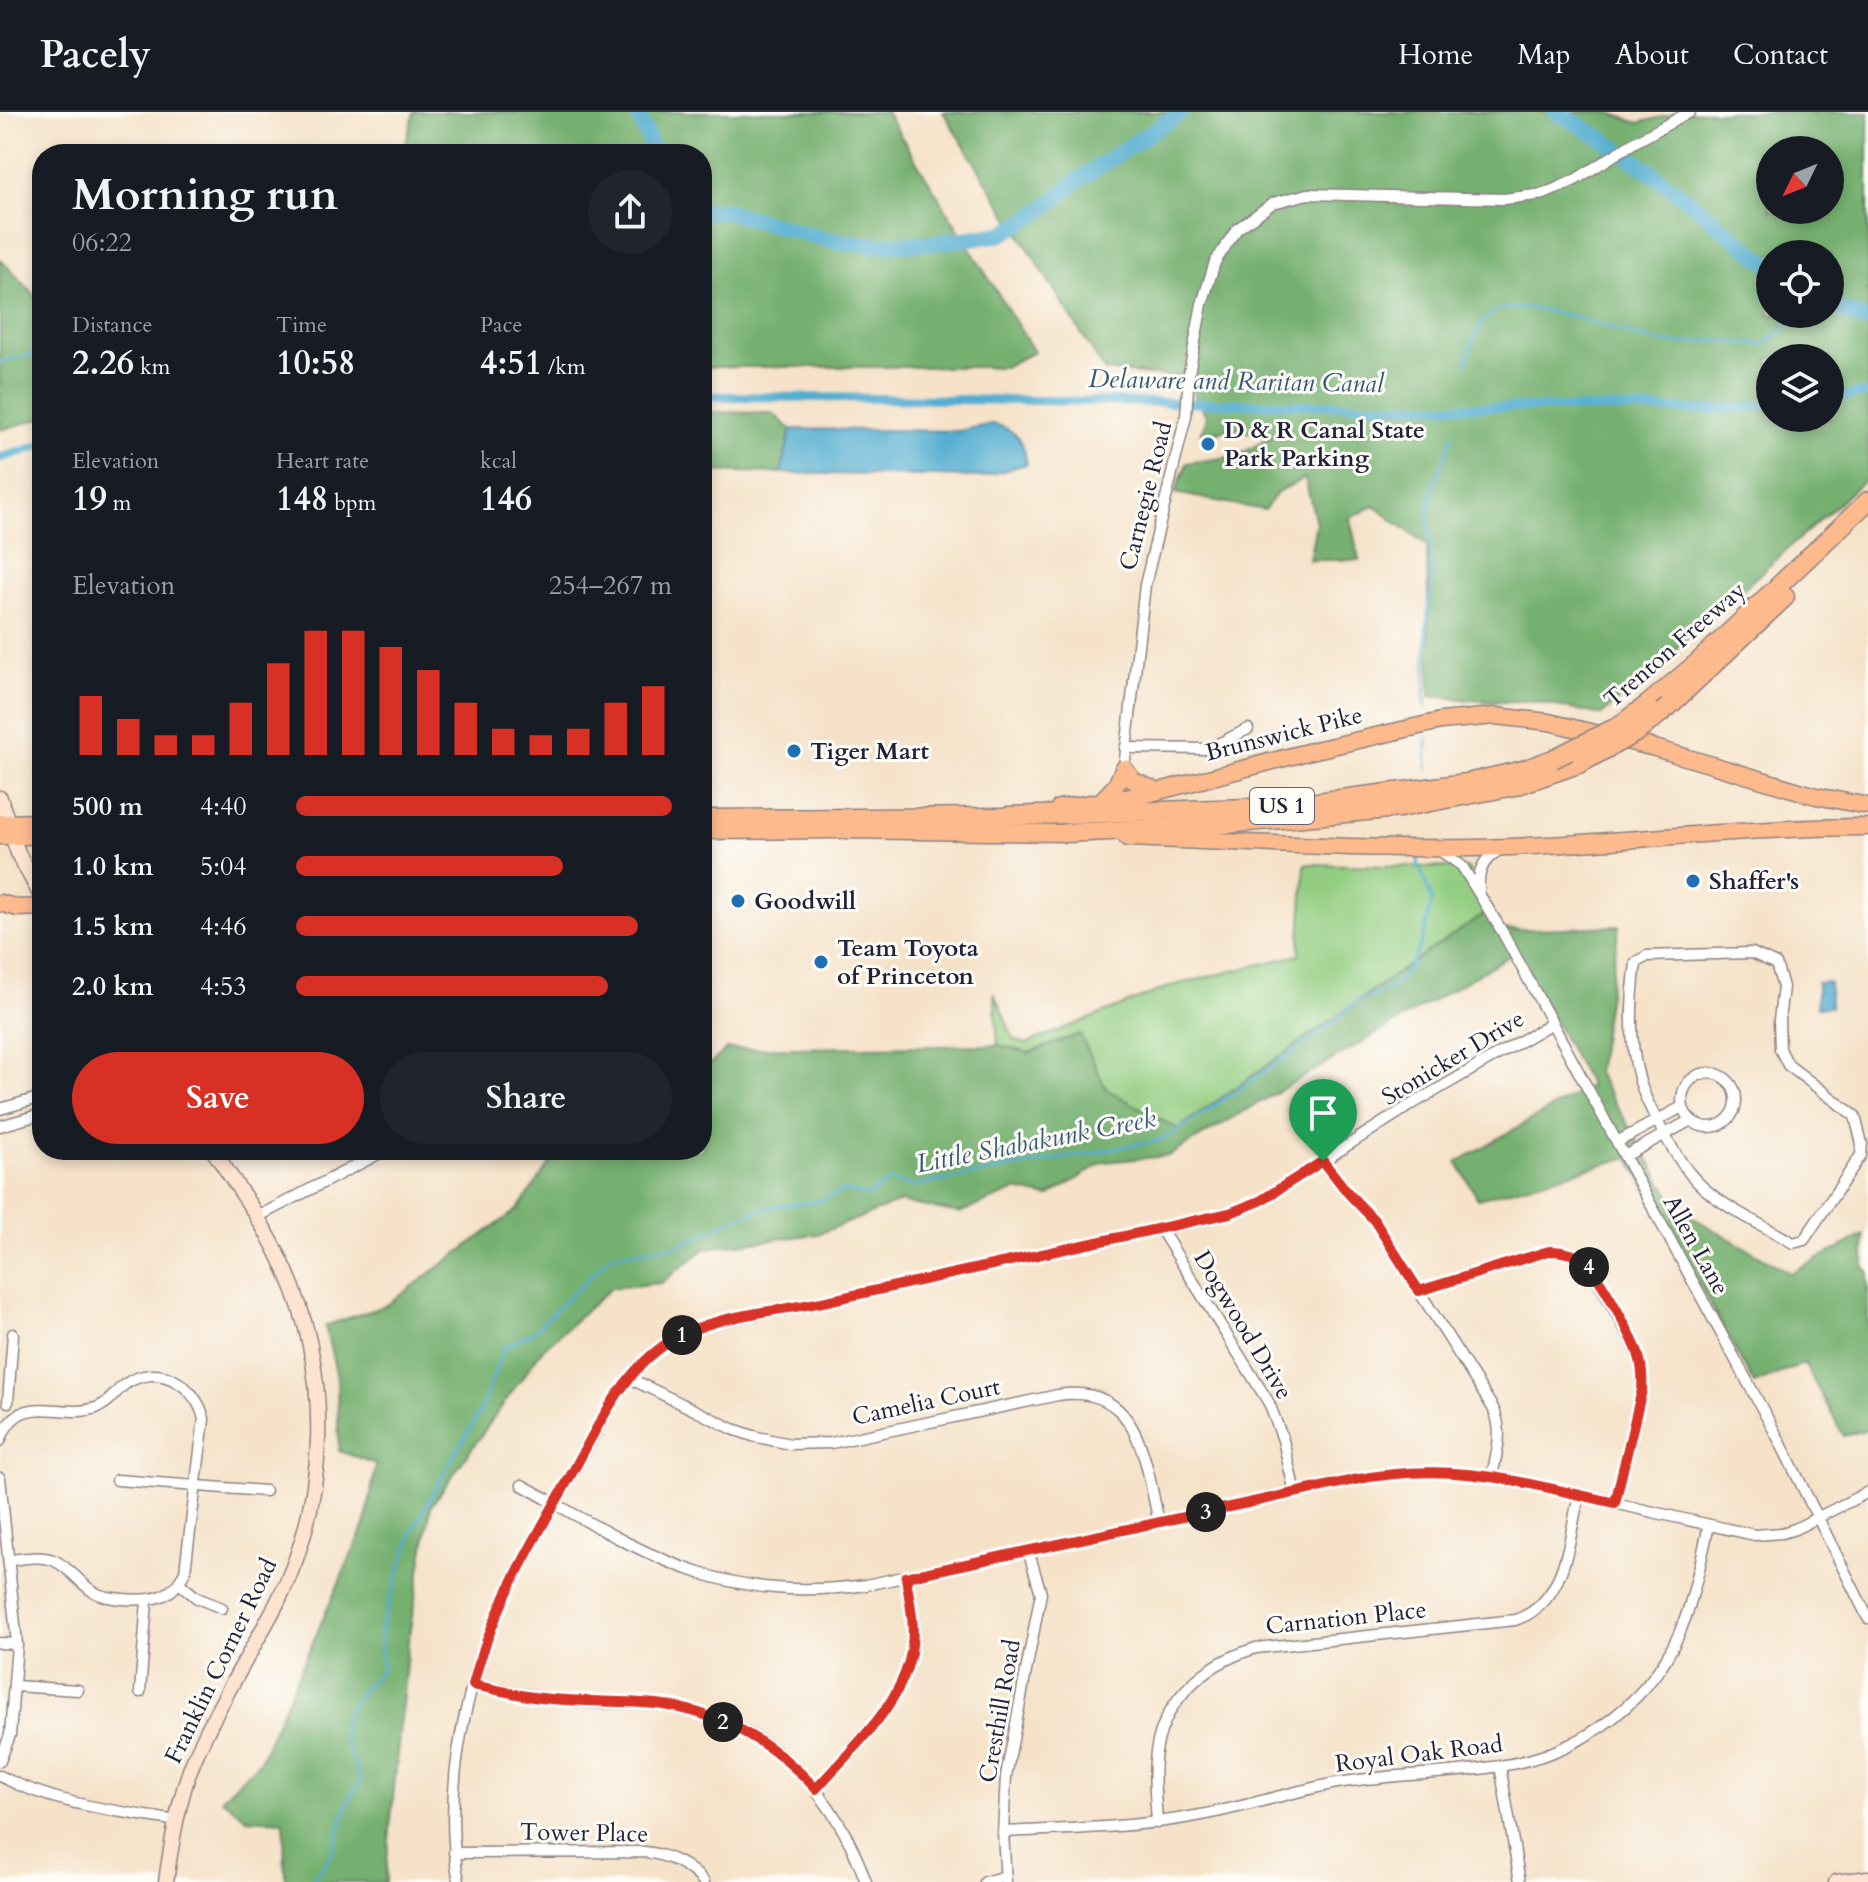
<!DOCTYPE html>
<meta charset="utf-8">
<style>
:root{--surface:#171b24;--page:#20242c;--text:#f1f3f6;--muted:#9ea1a6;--line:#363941;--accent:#d93025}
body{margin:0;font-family:Cardo,serif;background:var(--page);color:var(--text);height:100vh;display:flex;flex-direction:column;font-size:30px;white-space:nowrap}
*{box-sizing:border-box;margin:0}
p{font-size:26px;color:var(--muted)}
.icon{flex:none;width:44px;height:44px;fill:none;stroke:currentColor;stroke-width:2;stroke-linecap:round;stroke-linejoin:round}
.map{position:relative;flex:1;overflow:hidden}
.side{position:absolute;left:32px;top:32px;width:680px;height:1016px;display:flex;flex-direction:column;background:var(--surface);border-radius:32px;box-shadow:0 4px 12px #0003}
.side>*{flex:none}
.needle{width:52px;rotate:227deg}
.buttons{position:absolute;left:1756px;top:24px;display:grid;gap:16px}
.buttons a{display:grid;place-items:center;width:88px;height:88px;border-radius:50%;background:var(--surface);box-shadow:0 4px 12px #0003;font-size:40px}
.pin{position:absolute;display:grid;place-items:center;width:68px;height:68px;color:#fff;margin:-82px -34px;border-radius:50% 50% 50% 0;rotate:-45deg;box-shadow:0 0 8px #0007}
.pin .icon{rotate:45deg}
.km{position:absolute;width:40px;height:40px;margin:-20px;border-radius:50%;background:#222;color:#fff;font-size:22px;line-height:40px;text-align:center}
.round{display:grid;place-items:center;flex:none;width:84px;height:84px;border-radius:42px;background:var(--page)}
.headline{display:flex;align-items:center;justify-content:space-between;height:136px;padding:0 40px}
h1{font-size:44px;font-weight:700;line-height:60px}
.figures{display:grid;grid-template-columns:repeat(3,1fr);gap:12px;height:136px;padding:8px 40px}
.figures div{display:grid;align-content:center}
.figures b{font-size:34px;font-weight:700}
.figures small{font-size:22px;font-weight:400}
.figures p{font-size:22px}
.chart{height:224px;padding:16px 40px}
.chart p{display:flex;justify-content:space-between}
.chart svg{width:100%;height:144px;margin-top:8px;stroke:var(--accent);stroke-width:6}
.cta{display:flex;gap:16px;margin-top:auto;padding:16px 40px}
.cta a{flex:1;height:92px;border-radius:48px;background:var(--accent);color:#fff;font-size:32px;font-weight:700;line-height:92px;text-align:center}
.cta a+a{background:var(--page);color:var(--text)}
ul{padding:0 40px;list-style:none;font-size:26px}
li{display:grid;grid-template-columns:128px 96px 1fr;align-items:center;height:60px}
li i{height:20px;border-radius:10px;background:var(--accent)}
header{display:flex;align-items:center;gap:48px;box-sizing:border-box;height:112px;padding:0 40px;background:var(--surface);border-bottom:2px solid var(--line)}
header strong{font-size:38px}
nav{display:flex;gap:44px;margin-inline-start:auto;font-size:28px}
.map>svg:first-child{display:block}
</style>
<header>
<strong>Pacely</strong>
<nav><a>Home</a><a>Map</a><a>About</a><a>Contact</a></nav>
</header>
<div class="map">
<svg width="1868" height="1770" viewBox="0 0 1868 1770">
<rect width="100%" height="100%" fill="#fdfcf7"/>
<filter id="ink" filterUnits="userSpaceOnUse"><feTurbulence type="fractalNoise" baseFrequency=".0125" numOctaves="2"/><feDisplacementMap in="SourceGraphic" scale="16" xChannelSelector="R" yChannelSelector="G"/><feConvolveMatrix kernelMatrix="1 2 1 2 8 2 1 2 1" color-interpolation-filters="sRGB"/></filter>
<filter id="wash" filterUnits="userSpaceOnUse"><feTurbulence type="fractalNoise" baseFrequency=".006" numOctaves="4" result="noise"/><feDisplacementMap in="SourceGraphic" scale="32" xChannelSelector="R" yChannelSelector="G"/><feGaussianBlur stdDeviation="1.8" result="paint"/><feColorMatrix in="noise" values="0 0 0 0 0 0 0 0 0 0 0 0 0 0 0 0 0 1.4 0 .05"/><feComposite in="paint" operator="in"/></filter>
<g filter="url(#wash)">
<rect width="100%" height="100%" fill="#f5e2c8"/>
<!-- green -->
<polygon fill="#93cd81" stroke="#5a785e" stroke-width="2" points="1305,752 1468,756 1490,799 1427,840 1178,1017 1106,977 1080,922 1029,941 998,933 994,881 1014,928 1026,932 1171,874 1299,843"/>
<!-- forest -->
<g fill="#76b06f" stroke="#4c6955" stroke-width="2" fill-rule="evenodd">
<polygon points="414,0 886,0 1034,240 1004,255 702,255 702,42 403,42"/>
<path d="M943 0H1609L1638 11 1681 0H1868V365L1602 603 1536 590H1491L1430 584 1427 433 1374 394 1350 406 1359 448H1309L1316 411 1305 366 1278 380 1264 398 1175 381 1187 351 1237 344 1271 326 1236 317 1201 322 1207 305 1182 261 1177 265 1105 259ZM1770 38H1830V98H1770ZM1770 142H1830V202H1770ZM1770 246H1830V306H1770Z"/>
<polygon points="0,147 42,191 42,306 0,318"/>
<polygon points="702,300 772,301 791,317 781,361 702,359"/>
<polygon points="1490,799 1501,818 1619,814 1597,961 1678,1097 1790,1161 1864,1123 1864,1156 1868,1159 1868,1317 1844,1324 1804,1251 1754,1272 1629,1045 1478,1087 1457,1050 1590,974 1516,840 1168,1044 1104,1050 1048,1085 1016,1078 959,1101 900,1090 818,1122 706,1136 661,1171 611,1176 541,1239 431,1394 408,1529 385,1770 285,1770 284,1709 247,1707 221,1687 260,1649 366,1410 376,1352 339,1339 337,1265 325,1214 387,1193 518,1097 559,1038 702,1038 702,959 727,937 998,933 1029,941 1080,922 1106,977 1178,1017 1427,840"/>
</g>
<!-- water -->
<g fill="#53add0" stroke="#3a6886" stroke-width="2">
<path d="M992 312C1014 316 1026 329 1026 352L983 365 781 361 791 317 958 319Z"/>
<polygon points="1829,870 1830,895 1817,895 1817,871"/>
</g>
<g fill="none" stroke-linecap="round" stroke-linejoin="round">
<!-- stream -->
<g stroke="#53add0" stroke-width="3">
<polyline points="0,250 42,240"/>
<path d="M1467 251C1471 235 1474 219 1486 206 1516 175 1621 223 1658 230 1676 233 1696 229 1714 229 1730 230 1747 232 1763 233L1784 217 1795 202"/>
<polyline points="1425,595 1426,518 1432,463 1428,403 1432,378 1453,324"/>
<polyline points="1427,625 1427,655"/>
<path d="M310 1770 330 1746 348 1690 360 1668C357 1653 347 1641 344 1627 337 1601 367 1574 382 1557L380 1519 412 1421 447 1355 481 1298 504 1235 532 1221 612 1143 678 1134 737 1106 771 1095 819 1089 845 1078 868 1084 889 1069 914 1074 1161 1028 1188 1012 1306 931 1354 892 1394 874 1412 851 1424 823 1432 788 1418 751 1419 740"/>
</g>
<!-- canal -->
<g stroke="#53add0" stroke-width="9">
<polyline points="702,284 1711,298 1770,293"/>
<polyline points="1830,286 1868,281"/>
<polyline points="0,346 42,333"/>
</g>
<!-- river -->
<g stroke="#53add0" stroke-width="16">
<polyline points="637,0 655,42"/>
<path d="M1556 0C1635 42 1701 99 1770 154"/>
<polyline points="702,96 707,101 722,98 829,128 872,133 933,131 1002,122 1042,98 1077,69 1181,0"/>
<polyline points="1830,193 1868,209"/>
</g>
</g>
</g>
<g filter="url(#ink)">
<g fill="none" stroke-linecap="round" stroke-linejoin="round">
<defs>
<g id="minor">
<polyline points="1125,636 1208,637 1248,617"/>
<polyline points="1124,656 1145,473 1186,304 1189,261 1202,192 1215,150 1237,117 1273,91 1308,82 1504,87 1544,82 1575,68 1635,30 1690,0"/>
<polyline points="1442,740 1462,754 1503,821 1777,1324 1868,1506"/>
<path d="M1479 778C1477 759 1484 745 1502 737"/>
<path d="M1752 841 1776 852 1783 875 1779 908 1780 937 1788 953 1855 1004 1862 1032 1861 1043 1804 1128 1793 1131C1760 1111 1716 1093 1691 1063 1675 1044 1645 991 1639 966 1629 930 1631 887 1636 851L1647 844Z"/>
<circle cx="1709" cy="988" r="27"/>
<polyline points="0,997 42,985"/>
<polyline points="0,1014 42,1002"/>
<polyline points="1617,1030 1682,995"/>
<polyline points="1625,1044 1691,1008"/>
<path d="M1323 1049 1348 1081 1374 1108 1493 1296C1504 1319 1497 1340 1492 1363"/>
<polyline points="257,1105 386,1038"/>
<polyline points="1160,1116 1269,1291 1283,1328 1295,1381"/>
<polyline points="1419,1179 1549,1139 1569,1141 1586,1151 1592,1158 1632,1229 1641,1251 1642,1278 1615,1391"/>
<path d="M629 1266 733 1317 753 1324 790 1332 831 1331 1058 1283C1141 1271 1145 1351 1159 1410"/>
<polyline points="8,1290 13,1222"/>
<path d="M0 1329C19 1276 60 1308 96 1296 109 1292 114 1281 124 1273 157 1249 196 1272 204 1307L185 1459C173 1488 151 1489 123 1487 112 1486 102 1485 92 1479 79 1470 68 1454 53 1448 39 1443 23 1447 9 1448"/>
<polyline points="0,1366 17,1532 10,1623 0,1649"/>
<polyline points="117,1368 265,1379"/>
<path d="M522 1373C644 1441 719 1493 866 1473L1354 1368C1442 1350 1504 1366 1589 1385 1644 1398 1700 1411 1755 1423L1782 1421 1795 1417 1868 1380"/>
<polyline points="179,1471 197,1486 222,1496"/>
<polyline points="0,1531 17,1532"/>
<path d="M473 1573C509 1580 544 1587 581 1590 612 1592 642 1590 673 1595 769 1611 835 1680 866 1770"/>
<polyline points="14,1574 78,1578"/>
<polyline points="140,1580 147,1489"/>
<polyline points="1500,1654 1520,1770"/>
<path d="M0 1664C56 1693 117 1699 178 1709"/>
<path d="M816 1677C852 1636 906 1590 912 1533 915 1511 909 1487 906 1465"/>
<path d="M1157 1711C1156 1690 1153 1669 1155 1648 1160 1590 1203 1552 1256 1536L1515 1508C1567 1491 1568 1428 1579 1383"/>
<path d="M1003 1720C1068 1717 1132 1716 1196 1704 1242 1696 1286 1681 1332 1672 1387 1662 1444 1663 1500 1654 1584 1641 1656 1587 1685 1507 1696 1476 1702 1444 1709 1413"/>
<path d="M454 1741 645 1740C669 1743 688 1752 704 1770"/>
<path d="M459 1770C439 1666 473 1536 525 1445 547 1406 569 1368 591 1329 606 1302 621 1270 644 1249 693 1204 763 1203 825 1190 916 1170 1006 1150 1097 1130 1145 1119 1197 1112 1244 1096L1260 1089 1409 994 1552 911"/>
<polyline points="985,1770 1005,1764"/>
<polyline points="1006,1770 1003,1720 1006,1664 1041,1481 1028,1438"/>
</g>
<g id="secondary">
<polyline points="0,686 18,741 42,786"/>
<path d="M166 1770C171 1733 178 1692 190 1658 212 1601 249 1545 277 1491 329 1389 332 1261 285 1157 266 1114 239 1077 213 1038"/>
<polyline points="1836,1770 1868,1766"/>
</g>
<g id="primary">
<polyline points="1101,689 1116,673 1124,656 1134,669 1158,679"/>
<polyline points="1059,696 1144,683 1311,639 1441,609 1495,604 1549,610 1655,636 1816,684 1868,694"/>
<path d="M1127 726C1254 730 1382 740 1510 735 1630 730 1748 715 1868 715"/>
</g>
<g id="trunk">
<polyline points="702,706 1007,704"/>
<polyline points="0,711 42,710"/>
<polyline points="702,719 838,718 1066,721"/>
<polyline points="0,724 42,724"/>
<polyline points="0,791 18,796 42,795"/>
</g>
<g id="motorway">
<polyline points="1647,593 1697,551 1868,389"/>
<polyline points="1668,595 1785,485"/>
<polyline points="1007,704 1278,695 1467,671 1523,658 1553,647"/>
<polyline points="1066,721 1196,715 1399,696 1515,674 1581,651"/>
</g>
</defs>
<!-- minor casing -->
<use href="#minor" stroke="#8c8282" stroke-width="13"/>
<!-- secondary casing -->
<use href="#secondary" stroke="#8c8282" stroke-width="17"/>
<!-- primary casing -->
<use href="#primary" stroke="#8c8282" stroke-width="19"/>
<!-- trunk casing -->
<use href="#trunk" stroke="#8c8282" stroke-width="19"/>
<!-- motorway casing -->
<use href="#motorway" stroke="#8c8282" stroke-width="21"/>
<!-- minor -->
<use href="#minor" stroke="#fff" stroke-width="10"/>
<!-- secondary -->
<use href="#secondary" stroke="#fee3d1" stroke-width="14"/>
<!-- primary -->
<use href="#primary" stroke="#fcba8d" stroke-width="16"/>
<!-- trunk -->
<use href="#trunk" stroke="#fcba8d" stroke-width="16"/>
<!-- motorway -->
<use href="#motorway" stroke="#fcba8d" stroke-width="18"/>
<defs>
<g id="motorway-bridge">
<polyline points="1553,647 1617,615 1647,593"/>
<polyline points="1581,651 1637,620 1668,595"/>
</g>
</defs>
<!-- motorway-bridge casing -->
<use href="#motorway-bridge" stroke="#8c8282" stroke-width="21" stroke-linecap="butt"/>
<!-- motorway-bridge -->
<use href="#motorway-bridge" stroke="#fcba8d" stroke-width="18"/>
</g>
</g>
<g fill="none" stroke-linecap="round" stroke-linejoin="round" filter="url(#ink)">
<defs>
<path id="route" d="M1323 1049 1348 1081 1374 1108 1419 1179 1549 1139C1562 1139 1574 1141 1584 1149 1599 1162 1631 1222 1638 1241 1642 1253 1643 1265 1642 1278L1615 1391C1520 1370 1452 1348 1354 1368L906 1465C909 1487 915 1510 912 1533 906 1590 852 1636 816 1677 774 1631 720 1600 657 1592 616 1588 574 1591 533 1585 513 1582 493 1577 473 1573 491 1499 530 1436 567 1370 595 1321 620 1261 669 1230 712 1202 777 1200 827 1189 961 1160 1095 1130 1230 1101L1260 1089Z"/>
</defs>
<!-- route casing -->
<use href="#route" stroke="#fff" stroke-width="16"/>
<!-- route -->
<use href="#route" stroke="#d93025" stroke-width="10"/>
</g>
<!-- markers -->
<g fill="#1f6fb2" stroke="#fdfcf7" stroke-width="3">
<circle cx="1208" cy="332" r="8"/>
<circle cx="794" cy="639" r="8"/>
<circle cx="1693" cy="769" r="8"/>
<circle cx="738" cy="789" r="8"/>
<circle cx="821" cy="850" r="8"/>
</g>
<g text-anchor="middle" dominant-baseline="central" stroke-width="6" stroke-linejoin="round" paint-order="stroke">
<!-- shield labels -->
<rect fill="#fdfcf7" stroke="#646373" stroke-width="2" x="1250" y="676" width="64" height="36" rx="6"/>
<g font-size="22" font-weight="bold" fill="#22223b">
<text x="1282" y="694">US 1</text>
</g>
<!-- poi labels -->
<g font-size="24" font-weight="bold" fill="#22223b" stroke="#fdfcf7" text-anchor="start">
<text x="1224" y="318">D &amp; R Canal State<tspan x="1224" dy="28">Park Parking</tspan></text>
<text x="810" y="639">Tiger Mart</text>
<text x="1709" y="769">Shaffer's</text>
<text x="754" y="789">Goodwill</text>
<text x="837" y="836">Team Toyota<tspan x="837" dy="28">of Princeton</tspan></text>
</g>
<!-- street labels -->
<g font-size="24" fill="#22223b" stroke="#fdfcf7">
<text transform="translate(1146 384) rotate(-76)">Carnegie Road</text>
<text transform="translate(1675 533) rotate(-41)">Trenton Freeway</text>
<text transform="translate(1284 622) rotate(-14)">Brunswick Pike</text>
<text transform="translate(1453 946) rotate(-31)">Stonicker Drive</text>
<text transform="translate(1696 1133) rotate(61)">Allen Lane</text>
<text transform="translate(1243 1213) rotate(59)">Dogwood Drive</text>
<text transform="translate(926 1290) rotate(-12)">Camelia Court</text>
<text transform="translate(1346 1506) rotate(-6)">Carnation Place</text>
<text transform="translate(221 1549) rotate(-64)">Franklin Corner Road</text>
<text transform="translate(1000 1599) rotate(-80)">Cresthill Road</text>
<text transform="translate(1419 1642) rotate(-7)">Royal Oak Road</text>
<text transform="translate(584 1721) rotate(1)">Tower Place</text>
</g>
<!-- water labels -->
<g font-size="26" font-style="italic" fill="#365a77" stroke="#fdfcf7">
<text transform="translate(1236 269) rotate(1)">Delaware and Raritan Canal</text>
<text transform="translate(1036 1029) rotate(-11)">Little Shabakunk Creek</text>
</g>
</g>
</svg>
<div class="buttons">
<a><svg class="needle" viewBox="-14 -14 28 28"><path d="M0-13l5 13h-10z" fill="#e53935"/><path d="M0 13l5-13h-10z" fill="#9ea1a6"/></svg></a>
<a><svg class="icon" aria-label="locate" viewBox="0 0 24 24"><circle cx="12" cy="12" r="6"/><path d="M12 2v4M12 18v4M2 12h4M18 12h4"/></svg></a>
<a><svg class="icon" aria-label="layers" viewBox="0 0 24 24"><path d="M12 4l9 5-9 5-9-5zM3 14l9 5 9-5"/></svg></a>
</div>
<div class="pin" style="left:1323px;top:1049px;background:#1e9e55"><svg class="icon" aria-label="arrive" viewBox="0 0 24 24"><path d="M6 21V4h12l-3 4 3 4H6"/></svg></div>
<b class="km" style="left:682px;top:1223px">1</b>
<b class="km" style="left:723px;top:1610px">2</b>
<b class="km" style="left:1206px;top:1400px">3</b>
<b class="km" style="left:1589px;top:1155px">4</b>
<section class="side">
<div class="headline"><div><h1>Morning run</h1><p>06:22</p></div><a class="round"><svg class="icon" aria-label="share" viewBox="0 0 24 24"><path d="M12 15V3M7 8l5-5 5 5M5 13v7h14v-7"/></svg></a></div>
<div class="figures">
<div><p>Distance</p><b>2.26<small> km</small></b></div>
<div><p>Time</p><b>10:58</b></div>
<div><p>Pace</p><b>4:51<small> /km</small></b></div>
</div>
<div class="figures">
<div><p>Elevation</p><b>19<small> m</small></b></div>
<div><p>Heart rate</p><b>148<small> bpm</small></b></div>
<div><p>kcal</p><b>146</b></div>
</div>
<div class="chart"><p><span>Elevation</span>254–267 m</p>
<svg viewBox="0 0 160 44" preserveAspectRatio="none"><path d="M5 44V26M15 44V33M25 44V38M35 44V38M45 44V28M55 44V16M65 44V6M75 44V6M85 44V11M95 44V18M105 44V28M115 44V36M125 44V38M135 44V36M145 44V28M155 44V23"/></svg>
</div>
<ul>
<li><b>500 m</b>4:40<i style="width:100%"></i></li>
<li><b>1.0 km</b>5:04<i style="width:71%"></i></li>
<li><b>1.5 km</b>4:46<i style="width:91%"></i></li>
<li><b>2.0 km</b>4:53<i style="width:83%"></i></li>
</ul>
<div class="cta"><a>Save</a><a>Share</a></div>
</section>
</div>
